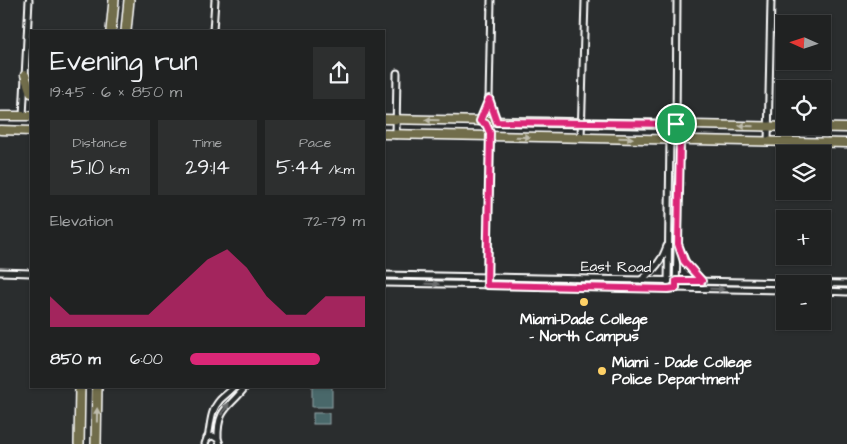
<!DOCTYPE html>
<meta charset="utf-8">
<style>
:root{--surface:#202222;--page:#2d2f2f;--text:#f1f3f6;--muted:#a2a4a5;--line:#3d3f40;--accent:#db2777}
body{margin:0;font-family:"Architects Daughter",sans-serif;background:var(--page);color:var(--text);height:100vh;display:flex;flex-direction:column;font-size:19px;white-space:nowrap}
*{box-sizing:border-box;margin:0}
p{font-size:16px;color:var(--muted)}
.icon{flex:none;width:28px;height:28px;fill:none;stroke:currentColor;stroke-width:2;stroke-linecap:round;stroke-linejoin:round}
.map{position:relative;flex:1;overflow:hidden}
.details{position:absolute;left:30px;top:30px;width:355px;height:358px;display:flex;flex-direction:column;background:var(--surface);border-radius:0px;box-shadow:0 1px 4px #0004,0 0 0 1px var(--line)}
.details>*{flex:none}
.needle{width:32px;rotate:273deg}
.fabs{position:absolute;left:776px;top:15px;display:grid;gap:10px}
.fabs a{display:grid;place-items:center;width:55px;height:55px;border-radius:0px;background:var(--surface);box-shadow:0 1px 4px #0004,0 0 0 1px var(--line);font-size:25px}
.pin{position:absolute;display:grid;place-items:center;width:42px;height:42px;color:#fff;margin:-21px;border:2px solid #fff;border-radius:50%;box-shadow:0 1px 5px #0007}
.round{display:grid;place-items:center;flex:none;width:52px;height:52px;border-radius:0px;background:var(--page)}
.overview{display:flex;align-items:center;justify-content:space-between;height:85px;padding:0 20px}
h1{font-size:28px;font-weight:600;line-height:38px}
.stats{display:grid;grid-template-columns:repeat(3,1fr);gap:8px;height:85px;padding:5px 20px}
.stats div{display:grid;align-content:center;border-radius:0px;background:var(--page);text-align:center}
.stats b{font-size:21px;font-weight:600}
.stats small{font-size:14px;font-weight:400}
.stats p{font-size:14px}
.chart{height:140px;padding:10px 20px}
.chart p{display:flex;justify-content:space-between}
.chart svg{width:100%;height:90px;margin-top:5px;fill:var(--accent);opacity:.7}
ul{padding:0 20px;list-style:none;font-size:16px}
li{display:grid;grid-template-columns:80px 60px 1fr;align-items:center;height:38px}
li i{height:12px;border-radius:6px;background:var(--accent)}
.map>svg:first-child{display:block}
</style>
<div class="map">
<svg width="847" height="444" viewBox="0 0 847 444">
<rect width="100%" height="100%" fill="#2a2d2e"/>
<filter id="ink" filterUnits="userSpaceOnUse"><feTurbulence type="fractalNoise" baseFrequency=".02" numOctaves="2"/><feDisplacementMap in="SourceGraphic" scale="10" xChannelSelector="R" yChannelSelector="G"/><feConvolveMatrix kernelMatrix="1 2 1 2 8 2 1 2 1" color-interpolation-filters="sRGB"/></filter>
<g filter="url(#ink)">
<!-- water -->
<g fill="#48676a" stroke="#91a4a6">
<rect x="312" y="386" width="20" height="21"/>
<rect x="313" y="413" width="16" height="11"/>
</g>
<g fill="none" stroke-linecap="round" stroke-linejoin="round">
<defs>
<g id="street">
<polyline points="491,0 489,99 497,122"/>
<polyline points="213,31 215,0"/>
<polyline points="23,116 29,0"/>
<polyline points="396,135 397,73"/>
<polyline points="581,137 585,0"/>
<polyline points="768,141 771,0"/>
<polyline points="679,247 687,265 702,281"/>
<polyline points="0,272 31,273"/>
<polyline points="384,275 847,284"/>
<polyline points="487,279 490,133 486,124 480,121 489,99"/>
<path d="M641 280C654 270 662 261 667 246"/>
<polyline points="384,283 785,290"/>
<polyline points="668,283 670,139 675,125"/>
<polyline points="676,288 680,139 676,124 677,0"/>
<polyline points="822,291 847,292"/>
<path d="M208 438C211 424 210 411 220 400 225 395 231 391 235 386"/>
<path d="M218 439C217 407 230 408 246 386"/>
<polyline points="205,444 207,438 213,436 218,439 220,444"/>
</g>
<g id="primary">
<polyline points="25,75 31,93"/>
<polyline points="0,116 31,116"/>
<polyline points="384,119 847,128"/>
<polyline points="0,130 31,131"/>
<polyline points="384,134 847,143"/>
</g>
<g id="highway">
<polyline points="111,31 114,0"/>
<polyline points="126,31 129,0"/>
<polyline points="79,444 80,386"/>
<polyline points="96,444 97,386"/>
</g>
</defs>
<!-- street casing -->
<use href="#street" stroke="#fff" stroke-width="9"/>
<!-- primary casing -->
<use href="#primary" stroke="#fff" stroke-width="11"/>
<!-- highway casing -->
<use href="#highway" stroke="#fff" stroke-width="12"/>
<!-- street -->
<use href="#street" stroke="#2a2d2e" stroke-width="5"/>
<!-- primary -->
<use href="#primary" stroke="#716d4b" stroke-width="8"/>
<!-- highway -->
<use href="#highway" stroke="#716d4b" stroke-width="9"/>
</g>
<!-- one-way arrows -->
<defs><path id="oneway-solid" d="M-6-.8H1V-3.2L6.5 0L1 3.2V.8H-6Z" transform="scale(1.25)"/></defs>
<g fill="#bfbdae">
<use href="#oneway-solid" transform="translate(432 120) rotate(-179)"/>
<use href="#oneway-solid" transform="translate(746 126) rotate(-179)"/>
<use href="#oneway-solid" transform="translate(523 137) rotate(1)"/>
<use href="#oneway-solid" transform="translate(626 138) rotate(1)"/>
<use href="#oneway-solid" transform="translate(97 415) rotate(-89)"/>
</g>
<g fill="#6a6c6d">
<use href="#oneway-solid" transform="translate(432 284) rotate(1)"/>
<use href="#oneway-solid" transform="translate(717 289) rotate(1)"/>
<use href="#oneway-solid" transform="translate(225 409) rotate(-55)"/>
</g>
</g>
<g fill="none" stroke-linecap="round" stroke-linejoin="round" filter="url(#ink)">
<defs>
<polygon id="route" points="489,99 497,122 676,124 680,139 678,244 684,261 702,281 676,281 676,288 668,289 487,285 490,133 486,124 480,121"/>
</defs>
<!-- route casing -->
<use href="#route" stroke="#fff" stroke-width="10"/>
<!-- route -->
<use href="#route" stroke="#db2777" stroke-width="6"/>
</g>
<!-- markers -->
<g fill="#ffd166" stroke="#2a2d2e" stroke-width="2">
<circle cx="584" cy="302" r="5"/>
<circle cx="602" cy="371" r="5"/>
</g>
<g text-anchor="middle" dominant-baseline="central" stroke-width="4" stroke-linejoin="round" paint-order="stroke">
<!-- street labels -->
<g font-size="15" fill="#fff" stroke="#2a2d2e">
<text transform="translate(616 267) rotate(1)">East Road</text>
</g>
<!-- poi labels -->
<g font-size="15" font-weight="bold" fill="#fff" stroke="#2a2d2e">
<text x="584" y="319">Miami-Dade College<tspan x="584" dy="17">- North Campus</tspan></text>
<text x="612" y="362" text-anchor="start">Miami - Dade College<tspan x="612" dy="17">Police Department</tspan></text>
</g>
</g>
</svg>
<div class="fabs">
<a><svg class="needle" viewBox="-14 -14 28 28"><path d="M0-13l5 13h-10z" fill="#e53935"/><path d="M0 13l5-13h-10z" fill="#a2a4a5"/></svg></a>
<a><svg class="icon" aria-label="locate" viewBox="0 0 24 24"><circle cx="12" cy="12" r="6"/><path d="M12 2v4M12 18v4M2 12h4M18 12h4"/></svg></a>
<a><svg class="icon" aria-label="layers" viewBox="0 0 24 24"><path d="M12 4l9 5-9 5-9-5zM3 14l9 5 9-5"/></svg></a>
<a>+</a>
<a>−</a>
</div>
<div class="pin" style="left:676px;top:124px;background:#1e9e55"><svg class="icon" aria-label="arrive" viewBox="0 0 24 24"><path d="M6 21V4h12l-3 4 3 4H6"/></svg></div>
<section class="details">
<div class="overview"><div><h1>Evening run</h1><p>19:45 · 6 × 850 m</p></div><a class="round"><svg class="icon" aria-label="share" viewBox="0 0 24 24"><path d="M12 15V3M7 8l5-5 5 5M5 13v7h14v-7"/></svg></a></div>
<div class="stats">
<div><p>Distance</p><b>5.10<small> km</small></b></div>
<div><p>Time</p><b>29:14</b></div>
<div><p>Pace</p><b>5:44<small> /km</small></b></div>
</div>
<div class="chart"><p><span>Elevation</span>72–79 m</p>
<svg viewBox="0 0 160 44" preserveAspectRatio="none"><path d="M0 44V29L10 38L20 38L30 38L40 38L50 38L60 29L70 20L80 11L90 6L100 15L110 29L120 38L130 38L140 29L150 29L160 29V44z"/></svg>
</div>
<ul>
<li><b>850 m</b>6:00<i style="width:74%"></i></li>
</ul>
</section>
</div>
